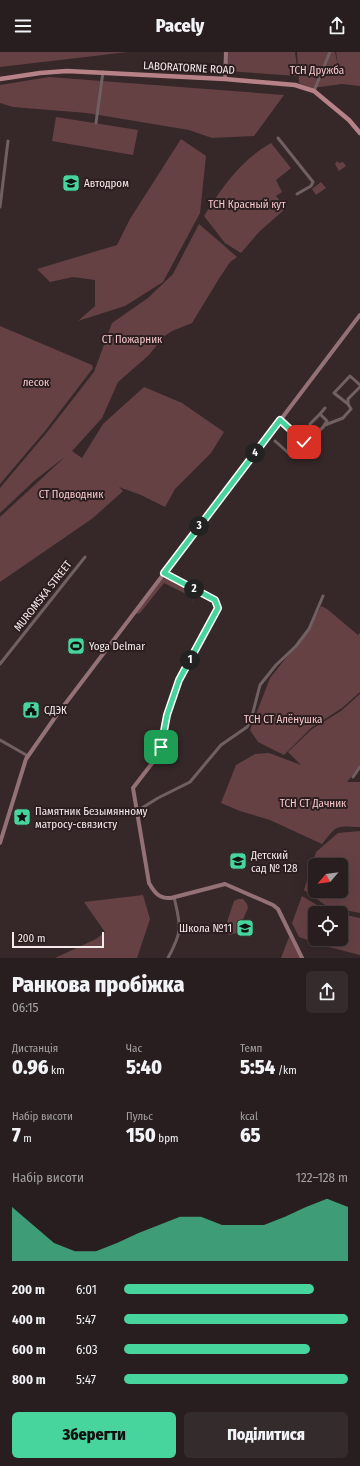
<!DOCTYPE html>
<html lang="uk">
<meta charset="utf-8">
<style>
:root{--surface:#281e1f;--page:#342b2c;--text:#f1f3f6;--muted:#a5a2a4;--line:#443c3d;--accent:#48d49d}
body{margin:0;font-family:"Fira Sans Condensed",sans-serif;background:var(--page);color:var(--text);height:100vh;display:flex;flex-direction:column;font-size:15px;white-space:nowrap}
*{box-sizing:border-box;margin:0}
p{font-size:13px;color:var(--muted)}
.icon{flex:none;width:22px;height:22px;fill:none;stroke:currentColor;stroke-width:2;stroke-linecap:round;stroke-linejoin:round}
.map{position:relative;height:906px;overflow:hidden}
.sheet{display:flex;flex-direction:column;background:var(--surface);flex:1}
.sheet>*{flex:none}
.needle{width:26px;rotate:241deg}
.buttons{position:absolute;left:308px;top:806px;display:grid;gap:8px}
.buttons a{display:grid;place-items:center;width:40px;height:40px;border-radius:6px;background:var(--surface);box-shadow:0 4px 16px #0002,0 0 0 1px var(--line);font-size:20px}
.scale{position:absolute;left:12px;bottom:10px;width:92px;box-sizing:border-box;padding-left:4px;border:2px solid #f4eaeb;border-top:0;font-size:11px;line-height:14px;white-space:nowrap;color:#f4eaeb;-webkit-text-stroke:3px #2c1e1f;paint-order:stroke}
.pin{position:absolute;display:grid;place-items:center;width:34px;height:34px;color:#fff;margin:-17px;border-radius:8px;box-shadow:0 2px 6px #0006}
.km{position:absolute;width:20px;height:20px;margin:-10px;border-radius:50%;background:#222;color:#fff;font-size:11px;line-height:20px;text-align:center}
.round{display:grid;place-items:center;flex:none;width:42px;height:42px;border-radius:6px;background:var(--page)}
.summary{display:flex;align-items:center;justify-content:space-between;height:68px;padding:0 12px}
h1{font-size:22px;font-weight:800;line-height:30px}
.stats{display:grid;grid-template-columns:repeat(3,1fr);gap:6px;height:68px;padding:4px 12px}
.stats div{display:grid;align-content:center}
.stats b{font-size:20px;font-weight:800}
.stats small{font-size:11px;font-weight:400}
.stats p{font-size:11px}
.chart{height:112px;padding:8px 12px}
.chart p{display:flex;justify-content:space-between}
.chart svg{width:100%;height:72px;margin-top:4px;fill:var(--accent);opacity:.7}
.cta{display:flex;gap:8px;margin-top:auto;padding:8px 12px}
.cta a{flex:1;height:46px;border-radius:6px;background:var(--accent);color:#111;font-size:16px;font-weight:800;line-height:46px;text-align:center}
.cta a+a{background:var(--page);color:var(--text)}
ul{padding:0 12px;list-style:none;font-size:13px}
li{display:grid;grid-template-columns:64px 48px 1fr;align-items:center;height:30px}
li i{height:10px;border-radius:5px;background:var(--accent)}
header{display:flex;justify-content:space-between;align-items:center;height:52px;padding:0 12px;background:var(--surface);font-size:18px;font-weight:800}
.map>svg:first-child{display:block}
</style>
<header><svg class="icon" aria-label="menu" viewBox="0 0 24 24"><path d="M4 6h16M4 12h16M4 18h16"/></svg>Pacely<svg class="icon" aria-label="share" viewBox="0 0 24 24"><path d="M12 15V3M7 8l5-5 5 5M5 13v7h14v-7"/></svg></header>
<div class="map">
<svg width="360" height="906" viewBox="0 0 360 906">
<rect width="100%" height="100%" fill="#362829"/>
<!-- green -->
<g fill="#654144" fill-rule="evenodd">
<polygon points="0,0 128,0 0,15"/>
<polygon points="227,0 295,0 298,24 226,19"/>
<polygon points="297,0 335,0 338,14 336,0 360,0 360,34 342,32 312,36 299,31"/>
<polygon points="49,25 284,43 254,84 212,86 189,78 87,61 13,55 0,51 0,33"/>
<polygon points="56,65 138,78 133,103 52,89"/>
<polygon points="181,87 206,104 200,161 163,230 125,254 78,269 95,254 95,228 73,225 50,230 37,217 117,193 130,167"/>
<path d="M271 91 291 116 276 128 282 140 276 144 286 156 259 180 241 201 225 191 204 164C222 135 241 108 271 91Z"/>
<polygon points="337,109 339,111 343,110 346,114 339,119 335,112"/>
<polygon points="321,130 326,136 316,143 312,137"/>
<polygon points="199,172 237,205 230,210 220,225 192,271 172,279 163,285 149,303 118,330 102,366 72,399 82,406 103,372 144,335 182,351 224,380 211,401 175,437 165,455 141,443 119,435 123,439 93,466 0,530 0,465 66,404 35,428 0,461 0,436 48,379 94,320 112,271 148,246 173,222"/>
<polygon points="0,274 92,313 93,316 45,379 0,432"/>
<polygon points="299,373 310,382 305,387 295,378"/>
<polygon points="167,526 196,540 196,543 191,553 194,546 164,531 140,561 137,562 136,560 161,527"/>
<polygon points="321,554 327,557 358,583 360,581 360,640 342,656 311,676 284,703 258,690 250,678 270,626 309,577"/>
<path d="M360 642V714L347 730H360V775C335 774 338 772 322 792L270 768 240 759 221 751 236 713 255 702 269 701 301 713 288 700 312 677 341 659Z"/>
<path d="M360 779V861L328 855 304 838 316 800 338 781ZM315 813H341V839H315Z"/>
<polygon points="143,843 150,867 137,906 55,906 96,887 105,880 84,850"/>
<polygon points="302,844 327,859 338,861 315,861 315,887 341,887 341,862 360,866 360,903 321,893 299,885 292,871"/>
<polygon points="238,847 243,847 247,852 248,856 237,881 229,883 225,876 234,849"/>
<polygon points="289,885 300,906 281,906"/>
</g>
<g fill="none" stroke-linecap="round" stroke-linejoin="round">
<!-- street -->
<g stroke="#716062" stroke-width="3">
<polyline points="314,39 330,0"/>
<polyline points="96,71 103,20"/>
<polyline points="278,86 313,130 311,134 297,142"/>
<polyline points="0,155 8,89"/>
<polyline points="348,352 348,347 360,335"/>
<polyline points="310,372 320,362"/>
<polyline points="325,373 343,366 351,357 348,352 334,341 350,324 360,333"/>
<polyline points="275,389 293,405 300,401 304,390 280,368"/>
<path d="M304 390C313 384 322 379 327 369L320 362 325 356"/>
<polyline points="0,612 85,505"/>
<polyline points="0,688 28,704"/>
<polyline points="353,725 360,715"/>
<polyline points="137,759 158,746 190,730 221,693 247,675 251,668 260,633 276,613 296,594 309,577 323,544"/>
<path d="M168 906C183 878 181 875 174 845"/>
</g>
<!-- secondary -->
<g stroke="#947175" stroke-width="4">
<polyline points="225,27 226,0"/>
<path d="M164 521 215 548 218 556 179 628 167 663 161 695 153 710 133 736 149 831C154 840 159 847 171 846L225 832 273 853 278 857 302 906"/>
<polyline points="0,791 26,707 56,664 360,263"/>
</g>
<!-- primary -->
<polyline stroke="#b78287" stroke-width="4.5" points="0,27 40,21 67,19 225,27 295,33 314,39 349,68 360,81"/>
</g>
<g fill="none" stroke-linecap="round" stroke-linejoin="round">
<defs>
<polyline id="route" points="161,695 167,663 179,628 218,556 215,548 164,521 280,368 304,390"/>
</defs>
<!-- route casing -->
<use href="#route" stroke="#fff" stroke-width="8"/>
<!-- route -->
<use href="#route" stroke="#48d49d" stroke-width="5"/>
</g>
<!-- icons -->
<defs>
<symbol id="university-square" viewBox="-11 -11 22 22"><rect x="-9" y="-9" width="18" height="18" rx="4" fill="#48d49d" stroke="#2c1e1f"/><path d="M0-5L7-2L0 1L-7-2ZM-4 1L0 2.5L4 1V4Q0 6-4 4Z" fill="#111"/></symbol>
<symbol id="stadium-square" viewBox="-11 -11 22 22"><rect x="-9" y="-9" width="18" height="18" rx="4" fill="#48d49d" stroke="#2c1e1f"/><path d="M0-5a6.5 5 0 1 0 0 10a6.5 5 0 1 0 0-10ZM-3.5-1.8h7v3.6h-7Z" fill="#111"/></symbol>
<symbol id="civic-square" viewBox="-11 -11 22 22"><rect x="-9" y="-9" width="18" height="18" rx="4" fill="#48d49d" stroke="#2c1e1f"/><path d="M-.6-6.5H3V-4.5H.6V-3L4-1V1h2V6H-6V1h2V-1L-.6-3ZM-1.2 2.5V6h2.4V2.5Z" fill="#111"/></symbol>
<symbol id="sight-square" viewBox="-11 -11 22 22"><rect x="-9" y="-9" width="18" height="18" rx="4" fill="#48d49d" stroke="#2c1e1f"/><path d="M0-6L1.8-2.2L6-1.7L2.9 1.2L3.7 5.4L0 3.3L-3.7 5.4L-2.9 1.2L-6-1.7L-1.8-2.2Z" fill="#111"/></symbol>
<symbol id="school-square" viewBox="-11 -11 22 22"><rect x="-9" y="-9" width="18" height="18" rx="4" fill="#48d49d" stroke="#2c1e1f"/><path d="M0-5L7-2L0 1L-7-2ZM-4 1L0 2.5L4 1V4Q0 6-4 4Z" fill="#111"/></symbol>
</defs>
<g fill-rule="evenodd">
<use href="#university-square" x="61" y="121" width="20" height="20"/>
<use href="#stadium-square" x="66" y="584" width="20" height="20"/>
<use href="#civic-square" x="21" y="648" width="20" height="20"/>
<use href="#sight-square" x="12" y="755" width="20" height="20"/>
<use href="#school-square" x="228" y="799" width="20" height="20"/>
<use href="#school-square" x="235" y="866" width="20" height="20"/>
</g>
<g text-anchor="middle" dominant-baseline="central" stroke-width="4" stroke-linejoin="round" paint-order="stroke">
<!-- street labels -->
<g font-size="11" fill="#f4eaeb" stroke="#2c1e1f">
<text transform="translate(189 16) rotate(3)">LABORATORNE ROAD</text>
<text transform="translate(43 544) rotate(-52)">MUROMSKA STREET</text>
</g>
<!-- park labels -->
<g font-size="11" fill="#f5c6ca" stroke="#2c1e1f">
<text x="317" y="18">ТСН Дружба</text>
<text x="247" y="152">ТСН Красный кут</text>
<text x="132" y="287">СТ Пожарник</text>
<text x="36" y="330">лесок</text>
<text x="71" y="442">СТ Подводник</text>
<text x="283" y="667">ТСН СТ Алёнушка</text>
<text x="313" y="751">ТСН СТ Дачник</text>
</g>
<!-- poi labels -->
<g font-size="11" fill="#f4eaeb" stroke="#2c1e1f" text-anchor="start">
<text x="84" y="131">Автодром</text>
<text x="89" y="594">Yoga Delmar</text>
<text x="44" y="658">СДЭК</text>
<text x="35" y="759">Памятник Безымянному<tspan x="35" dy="13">матросу-связисту</tspan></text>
<text x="251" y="803">Детский<tspan x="251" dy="13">сад № 128</tspan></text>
<text x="232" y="876" text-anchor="end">Школа №11</text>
</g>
</g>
</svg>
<div class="buttons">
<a><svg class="needle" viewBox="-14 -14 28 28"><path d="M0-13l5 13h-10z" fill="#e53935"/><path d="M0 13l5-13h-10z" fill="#a5a2a4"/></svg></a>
<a><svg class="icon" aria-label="locate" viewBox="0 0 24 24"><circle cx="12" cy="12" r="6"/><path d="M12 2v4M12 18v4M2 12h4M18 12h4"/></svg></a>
</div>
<div class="scale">200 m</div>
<div class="pin" style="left:161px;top:695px;background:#1e9e55"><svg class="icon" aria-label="arrive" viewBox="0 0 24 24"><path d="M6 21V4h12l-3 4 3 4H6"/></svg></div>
<div class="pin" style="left:304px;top:390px;background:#d93025"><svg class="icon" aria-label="check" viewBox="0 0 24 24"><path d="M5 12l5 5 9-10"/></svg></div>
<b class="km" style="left:190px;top:608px">1</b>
<b class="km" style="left:194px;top:537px">2</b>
<b class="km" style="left:199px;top:474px">3</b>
<b class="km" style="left:255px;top:401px">4</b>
</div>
<section class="sheet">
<div class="summary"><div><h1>Ранкова пробіжка</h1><p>06:15</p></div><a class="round"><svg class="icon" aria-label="share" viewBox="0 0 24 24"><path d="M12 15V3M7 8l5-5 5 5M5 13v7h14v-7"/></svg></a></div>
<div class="stats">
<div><p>Дистанція</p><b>0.96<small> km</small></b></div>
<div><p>Час</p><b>5:40</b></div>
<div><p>Темп</p><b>5:54<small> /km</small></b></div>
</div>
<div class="stats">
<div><p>Набір висоти</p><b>7<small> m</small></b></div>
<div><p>Пульс</p><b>150<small> bpm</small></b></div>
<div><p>kcal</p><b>65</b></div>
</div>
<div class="chart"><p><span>Набір висоти</span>122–128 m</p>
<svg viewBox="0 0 160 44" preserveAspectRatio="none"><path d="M0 44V11L10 22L20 33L30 38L40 38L50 33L60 27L70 22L80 17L90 17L100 22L110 22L120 22L130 17L140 11L150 6L160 11V44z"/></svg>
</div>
<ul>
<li><b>200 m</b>6:01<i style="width:85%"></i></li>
<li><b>400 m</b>5:47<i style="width:100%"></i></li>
<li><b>600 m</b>6:03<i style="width:83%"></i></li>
<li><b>800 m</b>5:47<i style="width:100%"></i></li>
</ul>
<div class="cta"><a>Зберегти</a><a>Поділитися</a></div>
</section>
